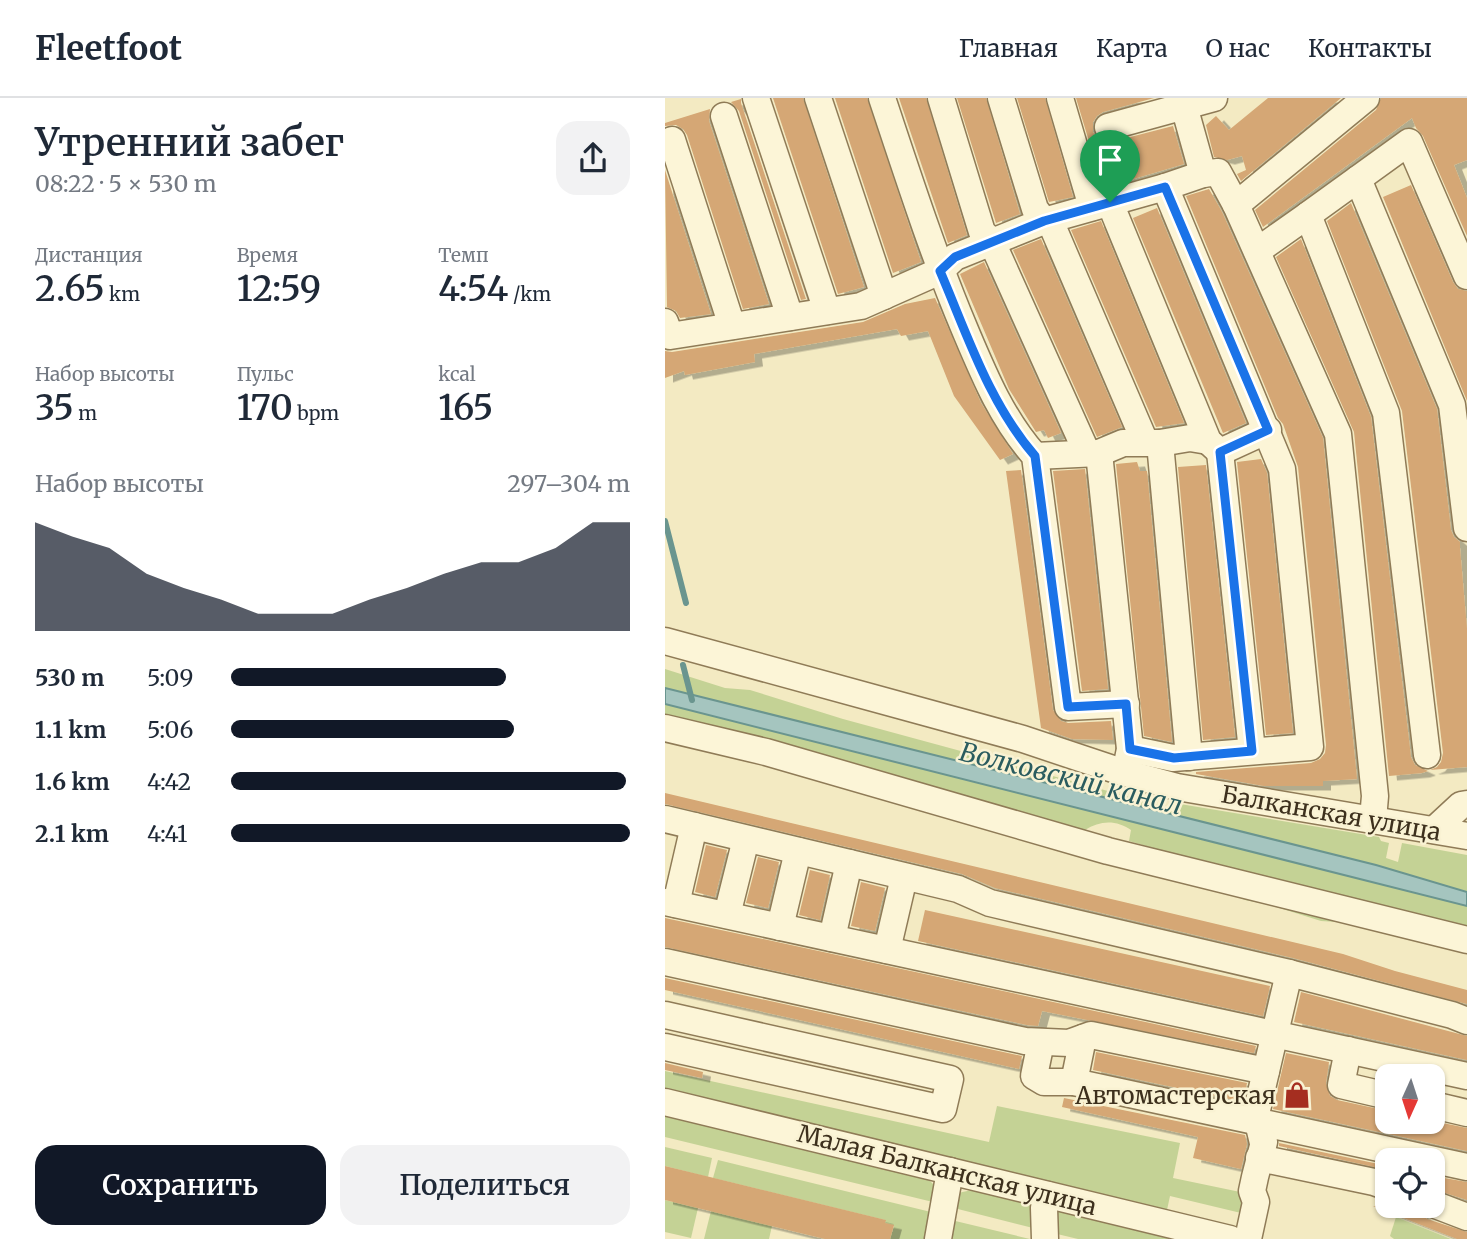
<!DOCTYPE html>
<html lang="ru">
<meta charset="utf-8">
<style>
:root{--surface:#fff;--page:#f2f2f3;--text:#1f2937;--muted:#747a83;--line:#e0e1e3;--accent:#111827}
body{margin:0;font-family:Merriweather,serif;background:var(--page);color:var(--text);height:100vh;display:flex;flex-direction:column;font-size:26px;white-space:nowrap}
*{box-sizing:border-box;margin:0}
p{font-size:23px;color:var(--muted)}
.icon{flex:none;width:38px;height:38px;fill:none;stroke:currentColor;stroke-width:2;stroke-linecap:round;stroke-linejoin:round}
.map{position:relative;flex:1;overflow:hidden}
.panel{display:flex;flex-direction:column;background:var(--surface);width:665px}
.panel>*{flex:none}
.needle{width:46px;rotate:183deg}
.tools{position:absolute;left:710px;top:966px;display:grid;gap:14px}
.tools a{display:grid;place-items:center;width:70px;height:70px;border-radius:14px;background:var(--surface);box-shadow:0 2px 5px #0004;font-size:35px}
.pin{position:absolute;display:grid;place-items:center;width:60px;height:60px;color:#fff;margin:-72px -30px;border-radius:50% 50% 50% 0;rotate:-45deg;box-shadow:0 0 7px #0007}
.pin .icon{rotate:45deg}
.round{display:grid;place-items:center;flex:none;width:74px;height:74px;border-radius:21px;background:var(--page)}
.overview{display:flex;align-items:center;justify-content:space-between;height:119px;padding:0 35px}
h1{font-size:38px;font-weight:600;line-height:52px}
.figures{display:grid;grid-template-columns:repeat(3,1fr);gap:10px;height:119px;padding:7px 35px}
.figures div{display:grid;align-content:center}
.figures b{font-size:35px;font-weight:600}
.figures small{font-size:19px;font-weight:400}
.figures p{font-size:19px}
.chart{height:196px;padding:14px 35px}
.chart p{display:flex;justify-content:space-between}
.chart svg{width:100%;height:126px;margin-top:7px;fill:var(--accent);opacity:.7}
.button{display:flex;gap:14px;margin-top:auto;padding:14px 35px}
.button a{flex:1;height:80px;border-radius:21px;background:var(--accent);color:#fff;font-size:28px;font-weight:600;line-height:80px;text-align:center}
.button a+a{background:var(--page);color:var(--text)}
ul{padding:0 35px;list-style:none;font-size:23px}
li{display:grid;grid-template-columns:112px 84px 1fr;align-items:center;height:52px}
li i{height:18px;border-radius:9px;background:var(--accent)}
header{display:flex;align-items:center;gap:42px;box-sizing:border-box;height:98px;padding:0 35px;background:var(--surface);border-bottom:2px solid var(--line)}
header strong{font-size:33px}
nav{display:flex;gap:38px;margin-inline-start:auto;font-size:24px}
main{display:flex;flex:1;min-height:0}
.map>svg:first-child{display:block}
</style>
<header>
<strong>Fleetfoot</strong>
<nav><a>Главная</a><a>Карта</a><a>О нас</a><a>Контакты</a></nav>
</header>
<main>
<section class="panel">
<div class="overview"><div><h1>Утренний забег</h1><p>08:22 · 5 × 530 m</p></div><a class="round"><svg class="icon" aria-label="share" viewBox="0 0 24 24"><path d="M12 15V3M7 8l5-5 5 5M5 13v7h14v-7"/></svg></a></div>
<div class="figures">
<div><p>Дистанция</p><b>2.65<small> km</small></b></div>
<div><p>Время</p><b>12:59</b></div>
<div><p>Темп</p><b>4:54<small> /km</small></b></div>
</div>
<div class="figures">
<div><p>Набор высоты</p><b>35<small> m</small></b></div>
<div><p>Пульс</p><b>170<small> bpm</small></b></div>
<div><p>kcal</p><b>165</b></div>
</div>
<div class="chart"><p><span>Набор высоты</span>297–304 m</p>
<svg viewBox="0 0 160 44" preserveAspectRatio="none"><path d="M0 44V6L10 11L20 15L30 24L40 29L50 33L60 38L70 38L80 38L90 33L100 29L110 24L120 20L130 20L140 15L150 6L160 6V44z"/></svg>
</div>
<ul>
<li><b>530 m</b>5:09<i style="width:69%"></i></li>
<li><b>1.1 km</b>5:06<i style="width:71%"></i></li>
<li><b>1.6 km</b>4:42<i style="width:99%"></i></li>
<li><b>2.1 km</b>4:41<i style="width:100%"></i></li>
</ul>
<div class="button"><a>Сохранить</a><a>Поделиться</a></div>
</section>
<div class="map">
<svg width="802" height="1141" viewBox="0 0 802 1141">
<defs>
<filter id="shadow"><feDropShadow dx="8" dy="4.5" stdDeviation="0" flood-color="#0004"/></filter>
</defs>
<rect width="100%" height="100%" fill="#f3eac2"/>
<!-- green -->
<g fill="#c4d295">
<polygon points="0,571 60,590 85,592 178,621 509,711 515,706 714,739 716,743 724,745 721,760 733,764 737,745 802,757 802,794 711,767 0,590"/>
<path d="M0 606 802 808V832L656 823 605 807 580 802 557 793 544 766 464 743 466 732C452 722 435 722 420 732L0 622Z"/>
<polygon points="0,973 324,1044 332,1008 515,1045 508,1080 580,1095 576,1115 505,1098 502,1112 0,991"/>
<polygon points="0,1018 263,1081 272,1090 272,1105 0,1039"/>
<polygon points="0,1049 47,1060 43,1079 0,1068"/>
<polygon points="53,1062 270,1115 266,1141 225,1141 229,1128 220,1125 220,1122 48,1080"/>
<polygon points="307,1092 368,1107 372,1131 285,1109 293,1095"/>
<polygon points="0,1102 33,1110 26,1140 0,1134"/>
<polygon points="46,1113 107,1128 104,1141 39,1141"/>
<polygon points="392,1113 506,1141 413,1141 388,1135 390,1114"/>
<polygon points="731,1119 786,1141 729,1141 725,1138"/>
<polygon points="282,1121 365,1141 280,1141"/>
</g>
<!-- water -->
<polygon fill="#a5c5bf" stroke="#6a958f" stroke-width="2" points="0,590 711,767 802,794 802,808 0,606"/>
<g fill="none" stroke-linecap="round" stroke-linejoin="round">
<!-- stream -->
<g stroke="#6a958f" stroke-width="6">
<polyline points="0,423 21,505"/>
<polyline points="18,567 27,602"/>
</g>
</g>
<!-- building -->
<g fill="#d5a774" filter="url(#shadow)">
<polygon points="108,0 138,0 199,189 173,196"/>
<polygon points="170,0 202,0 256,164 228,175"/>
<polygon points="234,0 261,0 302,137 283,145"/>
<polygon points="292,0 321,0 355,116 331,125"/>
<polygon points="352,0 380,0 408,99 384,104"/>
<polygon points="411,0 489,0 438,14 432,18 428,24 428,34 432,41 440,44 446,44 508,28 519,66 438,90"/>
<polygon points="603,0 676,0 576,83 572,76 581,72 577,58 562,62 549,59 541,27 551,18 564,32"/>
<polygon points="716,0 802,0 802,62 789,67 802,100 802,138 758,38 751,30 747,20 598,129 590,112 711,12"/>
<polygon points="76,1 76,5 141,201 136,202 74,13 66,4"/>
<polygon points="45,11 44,23 104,206 78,211 22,37 18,31 11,27 0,28 0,25"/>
<polygon points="0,72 46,216 15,220 11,213 2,209"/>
<polygon points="746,87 788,184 793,191 802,193 802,303 718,99"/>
<polygon points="544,91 557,114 658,340 692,681 658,683 658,688 599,688 531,676 531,674 646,665 655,661 660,655 661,647 633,369 618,326 613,320 521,98"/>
<polygon points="686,105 772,311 786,432 789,439 795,444 795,450 802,531 802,669 765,672 772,669 776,664 778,655 737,313 662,123"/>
<polygon points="492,110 581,325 558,335 468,120"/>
<polygon points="436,123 519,325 491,329 406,132"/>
<polygon points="376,141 457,329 432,339 348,152"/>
<polygon points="636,141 706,319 746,659 750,667 763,673 757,675 724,678 689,334 611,159"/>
<polygon points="319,164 396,335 383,340 379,332 371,334 344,291 295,176"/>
<polygon points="270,200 316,305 348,356 335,362 289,298 263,233 236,238 232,231 89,256 90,264 20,277 19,273 0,280 0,253 7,254 198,224 240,206"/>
<polygon points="596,361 602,375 628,635 601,637 572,364"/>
<polygon points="472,364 475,373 482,373 507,644 479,638 451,366"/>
<polygon points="541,367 570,639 538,642 513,369"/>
<polygon points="420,371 443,591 417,593 388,373"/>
<polygon points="356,372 388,612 396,623 403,625 446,623 448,642 407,641 376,630 341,373"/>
<polygon points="0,695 678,856 730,873 802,892 802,906 628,860 330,790 297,776 0,706"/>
<polygon points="41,747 62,752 50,799 30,794"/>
<polygon points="93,759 114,764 103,810 81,805"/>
<polygon points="145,772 165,777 155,822 134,817"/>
<polygon points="196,784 220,790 210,833 186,828"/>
<polygon points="260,812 605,888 598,918 253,843"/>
<polygon points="0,820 112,844 591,948 589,955 377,913 373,928 362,927 0,849"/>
<polygon points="0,880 357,958 354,971 0,892"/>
<polygon points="636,894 802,938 802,962 629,924"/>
<polygon points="431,954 582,985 578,1004 428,972"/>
<polygon points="621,955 664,964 661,985 665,998 672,1002 723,1013 723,1024 768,1023 802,1030 802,1053 608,1011"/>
<polygon points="0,965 38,974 37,980 0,972"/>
<polygon points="399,1000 580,1037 582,1046 576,1071 528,1060 533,1039 397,1009"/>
<polygon points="614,1045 723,1068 723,1072 614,1048"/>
<polygon points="0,1068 221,1122 220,1125 229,1127 225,1141 160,1141 0,1102"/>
<polygon points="768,1078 802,1084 802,1102 768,1091"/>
<polygon points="708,1108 752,1108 755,1115 762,1121 802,1134 802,1141 792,1141"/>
</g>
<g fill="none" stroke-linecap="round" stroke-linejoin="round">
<defs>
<g id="minor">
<polyline points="91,0 162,213"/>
<polyline points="153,0 219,198"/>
<path d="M217 0C243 78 268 156 300 232 319 277 337 321 370 358L403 609 461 606"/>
<polyline points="276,0 317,134 327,144 422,355"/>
<polyline points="336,0 370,111 379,123 386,125 480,344"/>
<polyline points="395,0 427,109"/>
<polyline points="519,8 538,76"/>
<polyline points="59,18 125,219"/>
<polyline points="443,29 549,0"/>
<polyline points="7,42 67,228"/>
<polyline points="693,81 787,307 802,430"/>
<polyline points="445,105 543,343 555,354 603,332"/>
<polyline points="571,107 701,0"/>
<polyline points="643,117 744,44 802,178"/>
<polyline points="592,153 643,117 721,315 762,657"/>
<polyline points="0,224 5,238 196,208 275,173 290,159 379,123 500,89 538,76 553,74 571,107 673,336 710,698 708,721"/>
<polyline points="495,345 524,659"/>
<polyline points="555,354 587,653"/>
<polyline points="434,355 465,651 462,666"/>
<polyline points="370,358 434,355 458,345 495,345 525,340 543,343"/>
<polyline points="0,543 358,641 460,675 512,689 802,738"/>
<polyline points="0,630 101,654 443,753 802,842"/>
<polyline points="465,651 508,660 645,649 617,371 500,89"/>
<polyline points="0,721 293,791 325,805 624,875 787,917 802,923"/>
<polyline points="769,732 796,707 802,706"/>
<polyline points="0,804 802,978"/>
<polyline points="11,806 29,728"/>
<polyline points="62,817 81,741"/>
<polyline points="115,829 133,753"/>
<polyline points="167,840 184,765"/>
<polyline points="222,852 239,779"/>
<polyline points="0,864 360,943 404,945 426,937 601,973"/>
<polyline points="0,917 285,981 278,1011 0,949"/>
<polyline points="418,940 409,984 802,1069"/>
<polyline points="376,944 369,978 379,984 409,984"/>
<polyline points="683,952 676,987 723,998"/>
<polyline points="0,1004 565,1141"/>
<polyline points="768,1007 802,1015"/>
<polyline points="598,1045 591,1016 624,875"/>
<polyline points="594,1060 709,1084 723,1089"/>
<polyline points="768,1106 802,1119"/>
<polyline points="273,1141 285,1073"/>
<polyline points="380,1141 379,1110 382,1097"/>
<polyline points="583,1141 591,1104 587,1093 590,1079 599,1044"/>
</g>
</defs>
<!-- minor casing -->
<use href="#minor" stroke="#8f7b57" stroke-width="29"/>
<!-- minor -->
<use href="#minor" stroke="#fcf5d7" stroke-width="26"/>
</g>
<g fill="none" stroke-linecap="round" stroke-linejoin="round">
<defs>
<path id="route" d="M500 89 603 332 555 354 587 653 509 660 465 651 461 606 403 609 370 358C324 305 302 236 275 173L290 159 379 123Z"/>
</defs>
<!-- route casing -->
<use href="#route" stroke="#fff" stroke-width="14"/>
<!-- route -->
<use href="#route" stroke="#1a73e8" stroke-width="9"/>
</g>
<!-- icons -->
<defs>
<symbol id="shop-bare" viewBox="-9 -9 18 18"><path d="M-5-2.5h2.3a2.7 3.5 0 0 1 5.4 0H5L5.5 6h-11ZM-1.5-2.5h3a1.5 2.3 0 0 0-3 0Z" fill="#a52e20" stroke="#f9f2d3" stroke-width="2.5" paint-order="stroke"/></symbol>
</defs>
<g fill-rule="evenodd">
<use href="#shop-bare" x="613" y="978" width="38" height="38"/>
</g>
<g text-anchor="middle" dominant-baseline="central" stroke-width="5" stroke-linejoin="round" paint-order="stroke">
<!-- street labels -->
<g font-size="24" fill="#3d301d" stroke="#f9f2d3">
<text transform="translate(666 715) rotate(10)">Балканская улица</text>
<text transform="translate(282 1072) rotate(14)">Малая Балканская улица</text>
</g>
<!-- poi labels -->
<g font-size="24" fill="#3d301d" stroke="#f9f2d3" text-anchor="end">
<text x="611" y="997">Автомастерская</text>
</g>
<!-- water labels -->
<g font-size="26" font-style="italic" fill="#2a5c5f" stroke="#f9f2d3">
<text transform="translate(406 680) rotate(14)">Волковский канал</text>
</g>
</g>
</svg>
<div class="tools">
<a><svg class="needle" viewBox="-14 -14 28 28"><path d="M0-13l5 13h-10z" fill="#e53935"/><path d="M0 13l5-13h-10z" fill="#747a83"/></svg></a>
<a><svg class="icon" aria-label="locate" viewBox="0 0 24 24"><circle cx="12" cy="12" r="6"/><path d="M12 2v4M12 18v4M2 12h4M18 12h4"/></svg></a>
</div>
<div class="pin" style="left:445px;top:104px;background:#1e9e55"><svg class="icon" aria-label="arrive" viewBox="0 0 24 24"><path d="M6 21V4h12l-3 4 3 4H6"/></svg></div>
</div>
</main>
